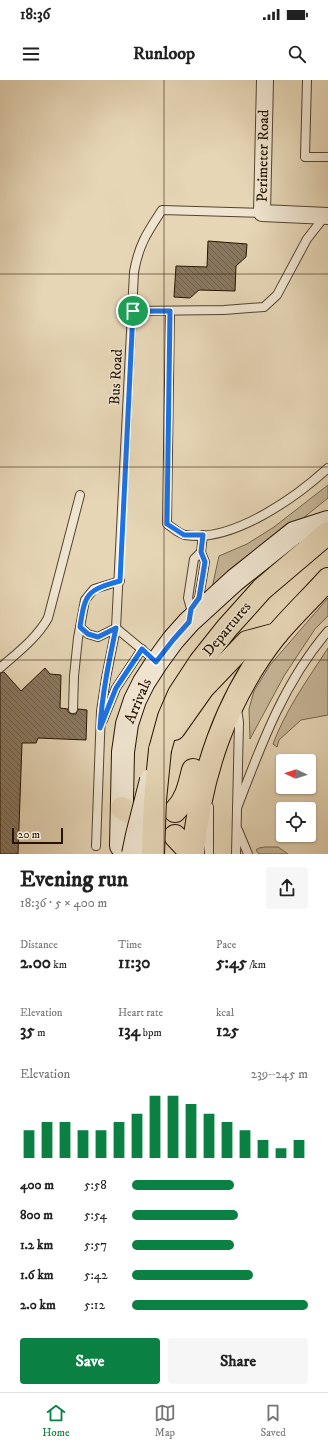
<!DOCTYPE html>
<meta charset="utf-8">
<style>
:root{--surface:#fff;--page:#f6f6f6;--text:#222;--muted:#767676;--line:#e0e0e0;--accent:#0b8043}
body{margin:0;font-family:"IM FELL DW Pica",serif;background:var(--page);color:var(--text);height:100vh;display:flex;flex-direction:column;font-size:15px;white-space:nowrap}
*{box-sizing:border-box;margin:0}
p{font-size:13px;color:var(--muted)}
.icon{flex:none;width:22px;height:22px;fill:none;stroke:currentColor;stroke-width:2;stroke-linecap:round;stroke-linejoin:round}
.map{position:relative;height:774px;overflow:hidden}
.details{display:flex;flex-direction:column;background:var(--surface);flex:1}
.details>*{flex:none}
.needle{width:26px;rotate:274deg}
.controls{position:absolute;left:276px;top:674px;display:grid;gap:8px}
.controls a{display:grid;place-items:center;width:40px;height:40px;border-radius:4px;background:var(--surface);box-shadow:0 1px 3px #0004;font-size:20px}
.scale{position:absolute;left:12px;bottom:10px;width:51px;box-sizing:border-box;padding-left:4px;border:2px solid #241300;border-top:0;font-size:11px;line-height:14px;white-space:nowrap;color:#241300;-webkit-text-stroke:3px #efe4d0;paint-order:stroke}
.pin{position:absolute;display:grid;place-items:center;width:34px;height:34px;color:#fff;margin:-17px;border:2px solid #fff;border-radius:50%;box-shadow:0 1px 4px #0007}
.round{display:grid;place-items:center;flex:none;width:42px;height:42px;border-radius:4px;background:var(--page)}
.head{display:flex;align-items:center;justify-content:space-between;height:68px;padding:0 20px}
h1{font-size:22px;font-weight:700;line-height:30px}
.figures{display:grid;grid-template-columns:repeat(3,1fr);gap:6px;height:68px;padding:4px 20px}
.figures div{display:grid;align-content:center}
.figures b{font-size:17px;font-weight:700}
.figures small{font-size:11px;font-weight:400}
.figures p{font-size:11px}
.chart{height:112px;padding:8px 20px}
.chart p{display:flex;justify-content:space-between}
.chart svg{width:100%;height:72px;margin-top:4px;stroke:var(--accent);stroke-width:6}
.primary-button{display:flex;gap:8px;margin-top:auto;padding:8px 20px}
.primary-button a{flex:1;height:46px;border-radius:4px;background:var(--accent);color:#fff;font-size:16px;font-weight:700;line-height:46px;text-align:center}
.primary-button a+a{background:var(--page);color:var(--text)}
ul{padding:0 20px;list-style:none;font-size:13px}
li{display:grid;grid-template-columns:64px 48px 1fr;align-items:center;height:30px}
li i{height:10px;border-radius:5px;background:var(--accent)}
.status{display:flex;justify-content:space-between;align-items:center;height:28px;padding:0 20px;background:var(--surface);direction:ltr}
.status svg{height:11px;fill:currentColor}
header{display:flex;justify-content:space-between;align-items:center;height:52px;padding:0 20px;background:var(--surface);font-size:18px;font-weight:700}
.menu{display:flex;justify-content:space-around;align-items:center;height:56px;border-top:1px solid var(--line);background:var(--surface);font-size:11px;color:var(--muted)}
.menu a{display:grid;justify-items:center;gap:2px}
.menu .active{color:var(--accent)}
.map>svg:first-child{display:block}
</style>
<div class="status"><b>18:36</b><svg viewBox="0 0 49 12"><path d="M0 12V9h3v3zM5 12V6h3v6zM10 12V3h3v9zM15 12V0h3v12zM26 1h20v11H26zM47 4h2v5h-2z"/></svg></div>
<header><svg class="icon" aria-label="menu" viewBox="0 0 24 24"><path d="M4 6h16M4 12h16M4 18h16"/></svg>Runloop<svg class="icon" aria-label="search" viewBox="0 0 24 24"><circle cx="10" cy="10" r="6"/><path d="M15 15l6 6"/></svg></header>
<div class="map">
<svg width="328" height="774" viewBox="0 0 328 774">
<defs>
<pattern id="building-back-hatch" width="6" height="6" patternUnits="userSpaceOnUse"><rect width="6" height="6" fill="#89785f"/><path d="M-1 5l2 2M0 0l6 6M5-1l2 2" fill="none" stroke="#70614c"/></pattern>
</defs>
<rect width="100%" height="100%" fill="#e6d6b6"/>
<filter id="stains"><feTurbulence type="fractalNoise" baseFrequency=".005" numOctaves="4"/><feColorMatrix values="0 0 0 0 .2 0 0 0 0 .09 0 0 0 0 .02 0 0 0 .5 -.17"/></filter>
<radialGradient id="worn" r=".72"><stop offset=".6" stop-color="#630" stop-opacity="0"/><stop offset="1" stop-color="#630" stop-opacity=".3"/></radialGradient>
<!-- grass -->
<g fill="#c5b597" stroke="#74644c">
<polygon points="328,405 328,418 251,480 212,508 219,476 247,464 274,447"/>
<polygon points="328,518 328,536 315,549 284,596 250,659 249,629 254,611 270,585"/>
<path d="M328 568V635L301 640 279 660 277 667 273 664C286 629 308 599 328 568Z"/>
<polygon points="265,767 278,767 288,774 259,774 256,770 259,768"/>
</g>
<!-- building -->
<g fill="url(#building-back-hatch)" stroke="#241300">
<polygon points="208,161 247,164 246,177 236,186 235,211 199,210 190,218 174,217 176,186 207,187"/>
<polygon points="45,588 50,594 61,595 60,628 68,629 68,632 72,634 76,634 78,629 87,630 86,660 38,658 36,663 22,663 18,774 0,774 0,593 4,592 21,611"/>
</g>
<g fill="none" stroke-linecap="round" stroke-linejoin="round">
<defs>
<g id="lane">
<polyline points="307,0 305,77 328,77"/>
<polyline points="133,231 224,230 264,227 277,215 307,159 325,136"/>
<path d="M170 231 167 444C172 447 179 454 185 455 232 463 295 418 328 388"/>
<polyline points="193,527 199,518 205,482 201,472 203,455"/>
<polyline points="191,529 188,518 194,479 201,472"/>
<polyline points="80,547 88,554 98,557 116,548"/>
<polyline points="116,548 157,582"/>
<path d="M0 588C17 573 37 558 48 538L80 415"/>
<polyline points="73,629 74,596 78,558 85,520 94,509 120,501"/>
<polyline points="103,640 116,608 142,569"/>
<polyline points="209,727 209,774"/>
<path d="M237 728C261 665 284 602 328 551"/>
<polyline points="238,750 248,774"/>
<path d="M96 766 101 631 106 598 116 548 134 192C139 164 147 153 162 130L262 133"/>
<polyline points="236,774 239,642 237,629"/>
</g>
<polyline id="street" points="265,0 262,133 328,136"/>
<polyline id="secondary" points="121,766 123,672 127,644 135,620 144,602 157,582 173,560 189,542 235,500 294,453 328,442"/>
<g id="primary">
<polyline points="174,649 203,608 247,562 277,554"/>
<polyline points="160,670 169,637 179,614 200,582 227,548 262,509 328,453"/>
<polyline points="122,728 130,733"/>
<path d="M175 731C187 719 189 705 193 690"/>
<polyline points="175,756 192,774"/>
<path d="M193 774C200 695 226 618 276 555 292 536 311 518 328 499"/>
</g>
</defs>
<!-- lane casing -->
<use href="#lane" stroke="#54442e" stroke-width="10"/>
<!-- street casing -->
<use href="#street" stroke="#54442e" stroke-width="18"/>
<!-- secondary casing -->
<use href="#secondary" stroke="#241300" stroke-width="24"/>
<!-- primary casing -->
<use href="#primary" stroke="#241300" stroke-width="24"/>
<!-- lane -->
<use href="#lane" stroke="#efe4d0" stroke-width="8"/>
<!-- street -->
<use href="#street" stroke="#efe4d0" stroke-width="16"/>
<!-- secondary -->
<use href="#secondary" stroke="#efe4d0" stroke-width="22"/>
<!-- primary -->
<use href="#primary" stroke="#e6d6b6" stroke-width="22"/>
<defs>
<polyline id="secondary-bridge" points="133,774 137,755 151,700"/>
<polyline id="primary-bridge" points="153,774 155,720 160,670"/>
</defs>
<!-- secondary-bridge casing -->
<use href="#secondary-bridge" stroke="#241300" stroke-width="24" stroke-linecap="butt"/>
<!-- primary-bridge casing -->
<use href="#primary-bridge" stroke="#241300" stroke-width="24" stroke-linecap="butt"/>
<!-- secondary-bridge -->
<use href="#secondary-bridge" stroke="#efe4d0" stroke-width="22"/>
<!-- primary-bridge -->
<use href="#primary-bridge" stroke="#e6d6b6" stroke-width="22"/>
</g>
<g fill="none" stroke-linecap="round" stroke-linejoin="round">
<defs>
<path id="route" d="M133 231H170L167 444 184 455H203L201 472 205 482 199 518 191 529 189 542 173 560 156 582 142 569 116 608 100 648C102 614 109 581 116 548L98 557 88 554 80 547C85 513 87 510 120 501Z"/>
</defs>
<!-- route casing -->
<use href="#route" stroke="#fff" stroke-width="8"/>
<!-- route -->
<use href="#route" stroke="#1a73e8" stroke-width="5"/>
</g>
<!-- grid -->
<path fill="none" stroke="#241300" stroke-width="1" stroke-opacity="0.55" d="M164 0V774M0 194H328M0 387H328M0 580H328"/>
<g text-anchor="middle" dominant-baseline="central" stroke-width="3" stroke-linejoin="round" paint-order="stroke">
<!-- street labels -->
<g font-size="15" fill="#241300" stroke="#efe4d0">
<text transform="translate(263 76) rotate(-89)">Perimeter Road</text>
<text transform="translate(116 297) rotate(-87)">Bus Road</text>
<text transform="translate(227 549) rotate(-50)">Departures</text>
<text transform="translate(138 621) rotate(-67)">Arrivals</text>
</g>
</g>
<rect width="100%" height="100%" filter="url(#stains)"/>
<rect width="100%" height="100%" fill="url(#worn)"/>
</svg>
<div class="controls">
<a><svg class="needle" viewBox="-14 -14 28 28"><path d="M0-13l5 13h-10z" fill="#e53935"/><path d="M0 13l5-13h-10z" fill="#767676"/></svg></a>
<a><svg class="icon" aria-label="locate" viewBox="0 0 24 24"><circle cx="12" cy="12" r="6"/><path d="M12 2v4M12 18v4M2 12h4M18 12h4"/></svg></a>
</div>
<div class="scale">20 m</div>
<div class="pin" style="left:133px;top:231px;background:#1e9e55"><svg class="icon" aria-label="arrive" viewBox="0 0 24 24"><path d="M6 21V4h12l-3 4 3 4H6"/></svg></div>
</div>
<section class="details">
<div class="head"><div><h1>Evening run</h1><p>18:36 · 5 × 400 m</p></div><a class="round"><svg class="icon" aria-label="share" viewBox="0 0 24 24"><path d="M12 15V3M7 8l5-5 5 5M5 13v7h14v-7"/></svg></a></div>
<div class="figures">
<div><p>Distance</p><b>2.00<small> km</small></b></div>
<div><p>Time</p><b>11:30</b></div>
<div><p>Pace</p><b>5:45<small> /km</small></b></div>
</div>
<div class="figures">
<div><p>Elevation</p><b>35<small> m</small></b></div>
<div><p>Heart rate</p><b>134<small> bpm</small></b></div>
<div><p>kcal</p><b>125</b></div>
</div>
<div class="chart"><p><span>Elevation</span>239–245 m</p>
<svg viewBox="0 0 160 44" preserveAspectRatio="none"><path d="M5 44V27M15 44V22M25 44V22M35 44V27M45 44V27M55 44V22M65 44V17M75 44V6M85 44V6M95 44V11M105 44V17M115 44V22M125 44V27M135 44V33M145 44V38M155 44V33"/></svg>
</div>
<ul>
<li><b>400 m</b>5:58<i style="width:58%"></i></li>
<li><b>800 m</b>5:54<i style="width:60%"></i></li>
<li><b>1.2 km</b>5:57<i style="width:58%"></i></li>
<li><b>1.6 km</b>5:42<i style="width:69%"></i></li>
<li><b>2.0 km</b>5:12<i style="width:100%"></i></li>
</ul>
<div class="primary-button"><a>Save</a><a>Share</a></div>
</section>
<nav class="menu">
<a class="active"><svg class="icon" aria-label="home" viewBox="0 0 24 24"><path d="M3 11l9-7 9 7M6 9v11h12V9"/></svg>Home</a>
<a><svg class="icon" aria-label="map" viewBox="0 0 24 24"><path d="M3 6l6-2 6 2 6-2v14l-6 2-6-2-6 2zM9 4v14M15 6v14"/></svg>Map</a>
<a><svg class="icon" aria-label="saved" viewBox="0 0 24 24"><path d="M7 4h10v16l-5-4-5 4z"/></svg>Saved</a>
</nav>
